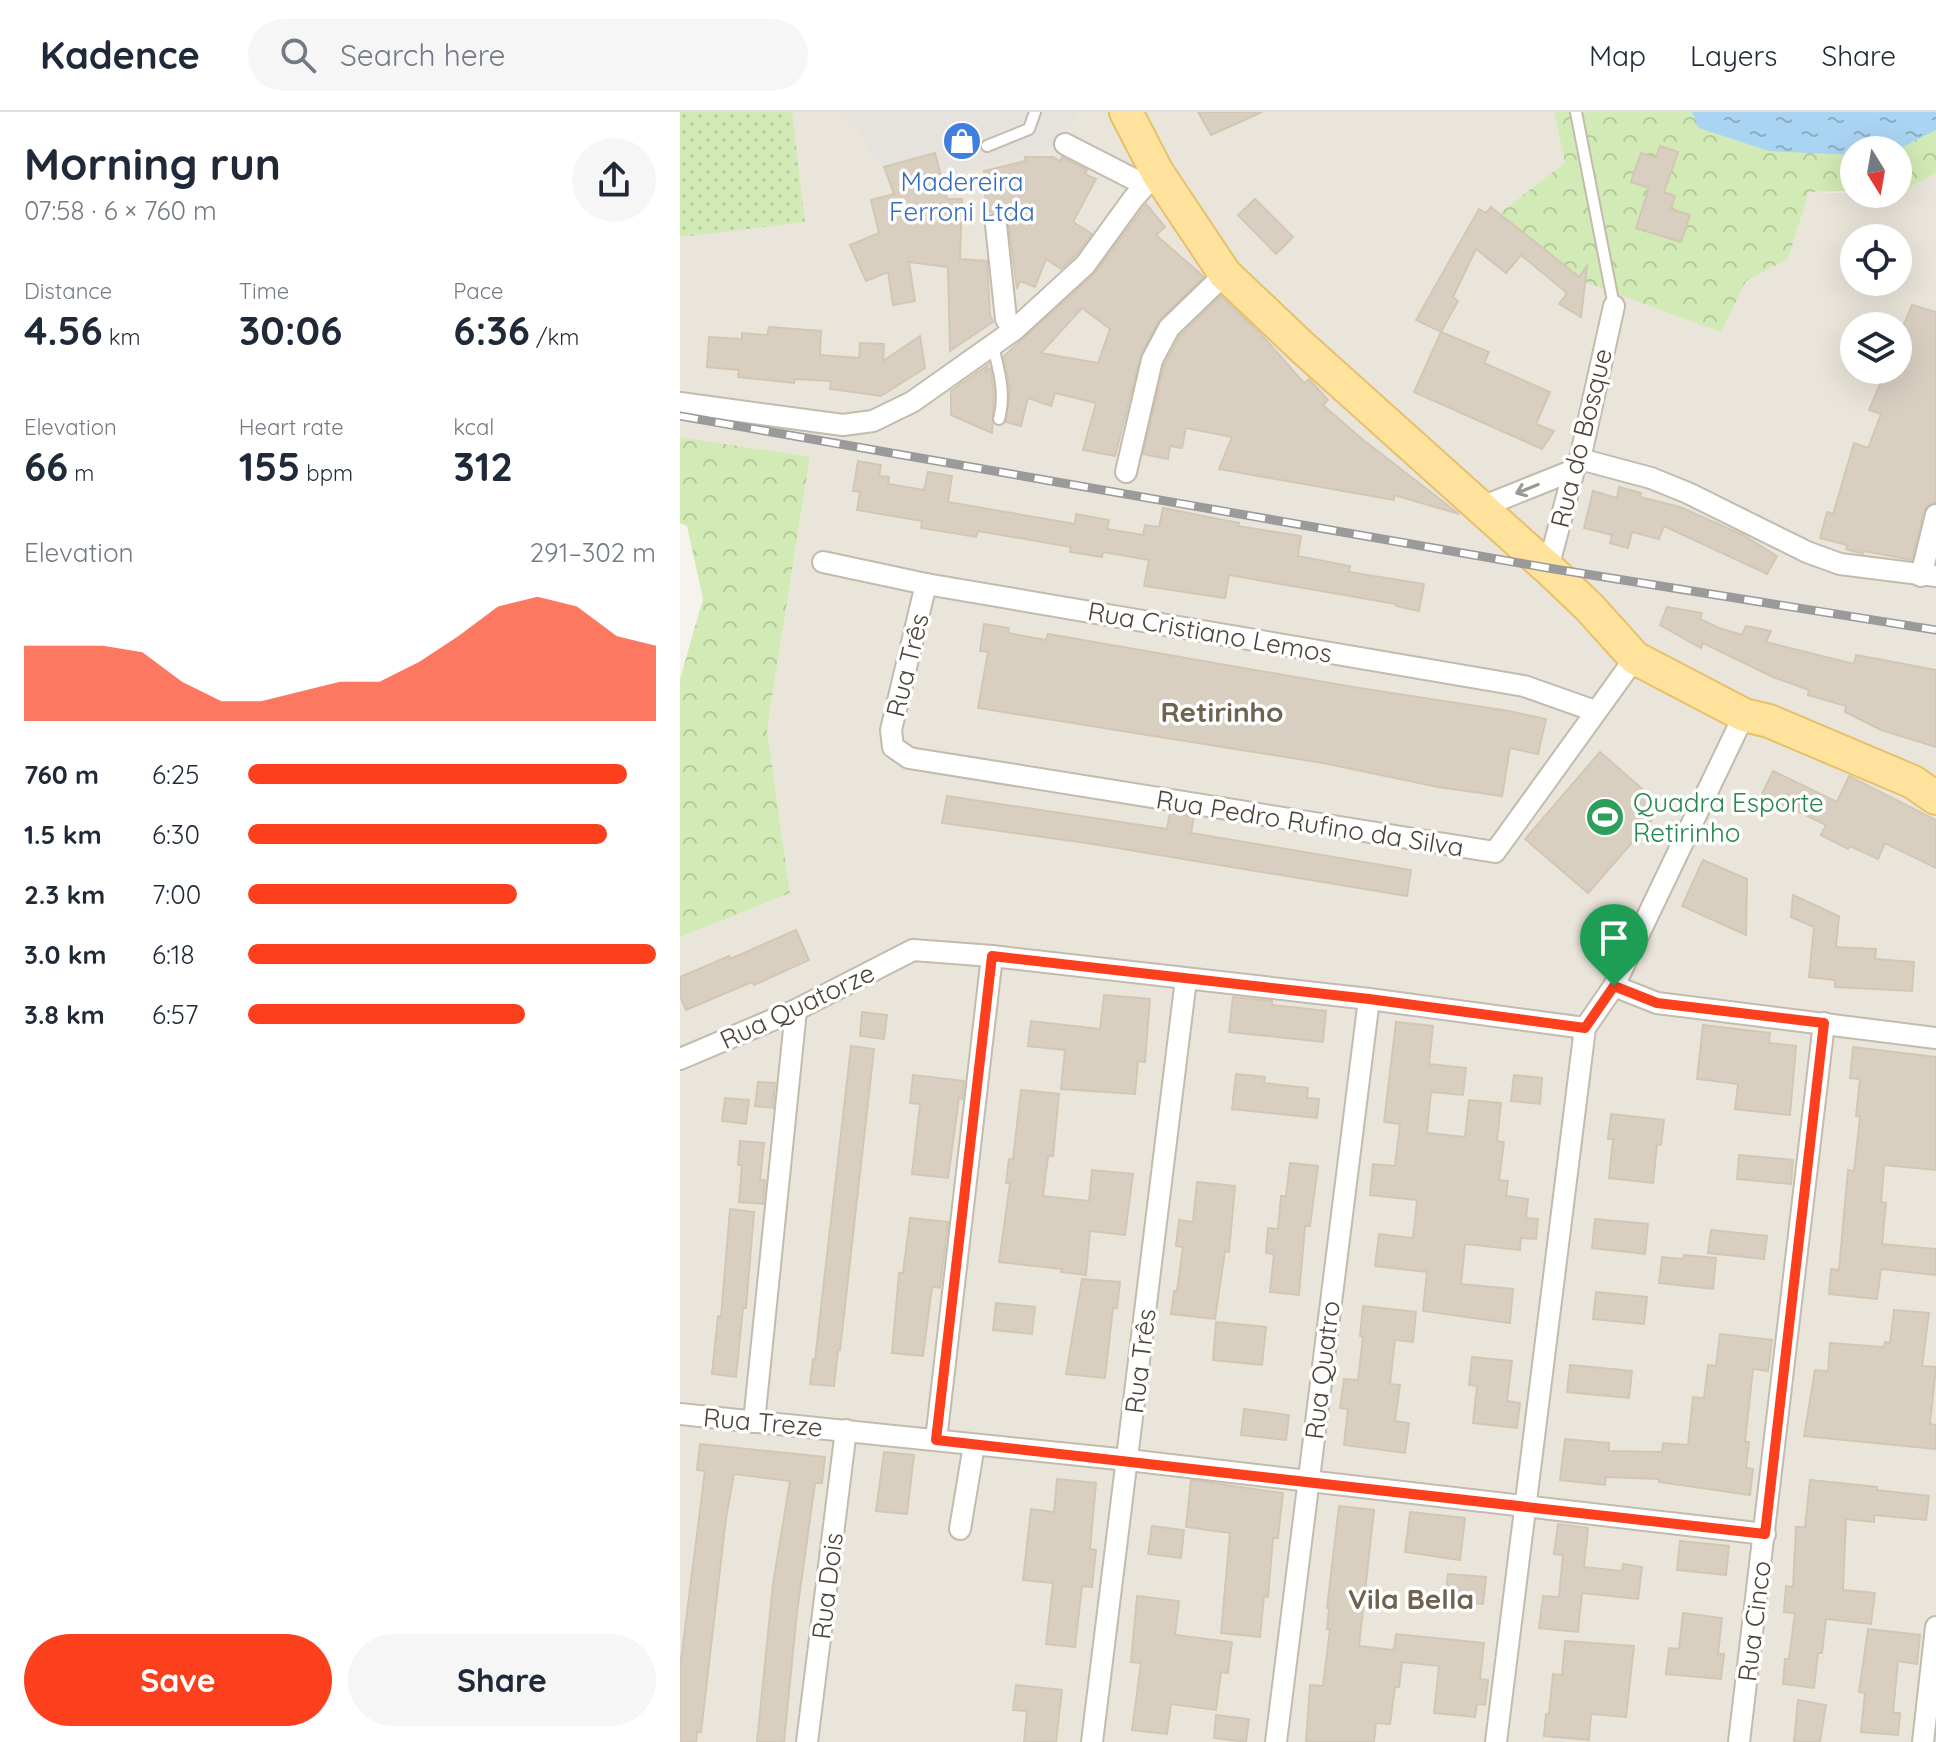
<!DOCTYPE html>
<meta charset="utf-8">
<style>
:root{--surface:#fff;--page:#f6f6f7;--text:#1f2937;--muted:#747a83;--line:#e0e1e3;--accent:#fc3f1d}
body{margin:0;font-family:Quicksand,sans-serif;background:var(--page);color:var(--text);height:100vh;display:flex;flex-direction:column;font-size:30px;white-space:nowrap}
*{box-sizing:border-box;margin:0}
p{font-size:26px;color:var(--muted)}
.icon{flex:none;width:44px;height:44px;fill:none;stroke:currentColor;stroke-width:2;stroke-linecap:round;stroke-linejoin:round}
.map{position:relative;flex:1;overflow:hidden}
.panel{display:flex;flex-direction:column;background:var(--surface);width:680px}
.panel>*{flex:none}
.needle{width:52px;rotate:169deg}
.fabs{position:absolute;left:1160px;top:24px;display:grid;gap:16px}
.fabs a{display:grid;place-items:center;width:72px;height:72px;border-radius:50%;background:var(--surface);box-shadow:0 8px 32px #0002;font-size:40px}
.pin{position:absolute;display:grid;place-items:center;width:68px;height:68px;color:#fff;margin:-82px -34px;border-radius:50% 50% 50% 0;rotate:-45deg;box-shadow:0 0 8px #0007}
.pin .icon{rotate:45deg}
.round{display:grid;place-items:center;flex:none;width:84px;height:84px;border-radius:42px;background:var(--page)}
.head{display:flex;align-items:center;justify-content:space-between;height:136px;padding:0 24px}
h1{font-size:44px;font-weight:700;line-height:60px}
.metrics{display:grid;grid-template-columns:repeat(3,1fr);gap:12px;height:136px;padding:8px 24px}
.metrics div{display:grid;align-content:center}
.metrics b{font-size:40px;font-weight:700}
.metrics small{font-size:22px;font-weight:400}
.metrics p{font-size:22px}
.chart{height:224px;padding:16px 24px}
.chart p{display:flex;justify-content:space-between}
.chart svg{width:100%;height:144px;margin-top:8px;fill:var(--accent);opacity:.7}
.action{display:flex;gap:16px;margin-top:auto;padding:16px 24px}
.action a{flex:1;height:92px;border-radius:48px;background:var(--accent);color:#fff;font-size:32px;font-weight:700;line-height:92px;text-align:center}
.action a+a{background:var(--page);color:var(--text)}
ul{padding:0 24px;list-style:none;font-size:26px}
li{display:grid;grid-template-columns:128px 96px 1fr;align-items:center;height:60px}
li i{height:20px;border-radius:10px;background:var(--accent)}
header{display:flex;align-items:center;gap:48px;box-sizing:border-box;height:112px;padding:0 40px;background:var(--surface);border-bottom:2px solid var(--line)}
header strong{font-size:38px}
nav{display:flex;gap:44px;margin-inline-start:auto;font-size:28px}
.search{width:560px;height:72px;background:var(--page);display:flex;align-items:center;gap:20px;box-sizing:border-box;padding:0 28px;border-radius:44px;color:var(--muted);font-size:30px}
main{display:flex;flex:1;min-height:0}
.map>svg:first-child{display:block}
</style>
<header>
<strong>Kadence</strong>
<div class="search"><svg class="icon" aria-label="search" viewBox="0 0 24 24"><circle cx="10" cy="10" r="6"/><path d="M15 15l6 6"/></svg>Search here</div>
<nav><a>Map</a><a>Layers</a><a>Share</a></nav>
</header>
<main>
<section class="panel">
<div class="head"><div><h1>Morning run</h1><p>07:58 · 6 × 760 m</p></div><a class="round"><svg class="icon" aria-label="share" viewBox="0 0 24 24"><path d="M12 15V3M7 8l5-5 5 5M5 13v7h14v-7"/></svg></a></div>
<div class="metrics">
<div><p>Distance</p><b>4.56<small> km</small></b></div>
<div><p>Time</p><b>30:06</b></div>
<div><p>Pace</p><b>6:36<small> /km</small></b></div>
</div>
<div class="metrics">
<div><p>Elevation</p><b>66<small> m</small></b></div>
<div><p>Heart rate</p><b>155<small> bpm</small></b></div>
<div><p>kcal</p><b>312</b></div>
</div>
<div class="chart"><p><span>Elevation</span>291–302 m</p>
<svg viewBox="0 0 160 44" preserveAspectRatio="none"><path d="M0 44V21L10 21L20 21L30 23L40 32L50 38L60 38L70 35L80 32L90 32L100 26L110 18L120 9L130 6L140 9L150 18L160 21V44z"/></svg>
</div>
<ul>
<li><b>760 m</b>6:25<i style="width:93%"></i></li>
<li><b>1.5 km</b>6:30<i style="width:88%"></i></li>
<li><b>2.3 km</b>7:00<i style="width:66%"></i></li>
<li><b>3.0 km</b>6:18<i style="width:100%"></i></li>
<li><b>3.8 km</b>6:57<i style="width:68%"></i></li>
</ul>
<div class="action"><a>Save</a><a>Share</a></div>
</section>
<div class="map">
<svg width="1256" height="1630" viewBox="0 0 1256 1630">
<defs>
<pattern id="grass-dots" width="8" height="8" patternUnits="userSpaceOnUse" patternTransform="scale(2)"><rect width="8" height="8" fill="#d2eab5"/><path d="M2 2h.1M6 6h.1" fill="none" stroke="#b6ca9c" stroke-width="1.8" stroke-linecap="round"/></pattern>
<pattern id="forest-crowns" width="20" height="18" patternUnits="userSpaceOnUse" patternTransform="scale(2)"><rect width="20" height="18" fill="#d2eab5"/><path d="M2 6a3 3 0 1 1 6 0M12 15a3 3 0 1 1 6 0" fill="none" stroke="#b6ca9c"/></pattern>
<pattern id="water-ripples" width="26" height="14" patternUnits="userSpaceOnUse" patternTransform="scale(2)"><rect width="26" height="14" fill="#a9d4f2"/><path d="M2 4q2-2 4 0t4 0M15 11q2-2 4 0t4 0" fill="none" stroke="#8caec5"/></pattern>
</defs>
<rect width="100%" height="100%" fill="#f6f3ec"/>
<!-- residential -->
<path fill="#eae5da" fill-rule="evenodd" d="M0 0H874L885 51 821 101 1066 169 1108 147 1129 80 1218 82V79H1223L1256 61V1630H0V825L110 781 87 618 130 346 0 325ZM1174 126H1218V170H1174ZM1174 214H1218V258H1174Z"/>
<!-- industrial -->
<polygon fill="#e6e2dd" points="160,0 396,0 399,6 371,37 262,66 255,41 204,55 191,44 182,20"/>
<!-- grass -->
<polygon fill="url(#grass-dots)" points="0,0 112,0 125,110 0,125"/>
<!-- forest -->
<g fill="url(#forest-crowns)">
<polygon points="874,0 1256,0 1256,61 1223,79 1218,79 1218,38 1174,38 1174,79 1129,80 1108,147 1066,169 1041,220 905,170 820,101 885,51"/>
<polygon points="0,325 130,345 87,618 110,781 0,825 0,567 23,487 7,414 0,411"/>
</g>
<!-- water -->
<polygon fill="url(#water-ripples)" points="1012,0 1256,0 1256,18 1217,38 1174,38 1174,43 1089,39 1019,16"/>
<!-- building -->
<g fill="#d8cfc1" stroke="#d3c7b4" stroke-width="2" fill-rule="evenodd">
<polygon points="518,0 582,0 531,23"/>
<polygon points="980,34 998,40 984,80 995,84 991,97 1010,103 1001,130 956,116 969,76 951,70 961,41 976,46"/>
<polygon points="255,41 267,87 282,87 280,147 307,149 310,203 313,210 270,239 268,155 229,150 235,189 213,193 208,160 186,169 170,133 199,121 191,88 214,82 204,55"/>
<polygon points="345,45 373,45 380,49 382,45 407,58 405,62 416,67 393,110 412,122 395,144 381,157 366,147 355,175 340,169 337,177 327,99 306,100 304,59 345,49"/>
<polygon points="575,87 613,125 596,142 558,103"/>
<path d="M466 92 485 115 476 123 524 165 480 207 461 242 435 344 403 338 416 291 375 281 371 294 348 286 341 314 326 310 330 279 324 244 414 162ZM402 196 430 217 418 251 361 241Z"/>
<polygon points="811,95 899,165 907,154 901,205 879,192 887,181 841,143 826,161 796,137 773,185 778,189 761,220 736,208 799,97 806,101"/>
<polygon points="541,184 581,222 624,271 629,267 648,288 643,293 682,327 779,402 714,383 714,388 539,357 552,325 506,316 502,336 490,334 488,347 463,342 484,253 500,224"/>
<polygon points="1232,193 1256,200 1256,390 1247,394 1244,399 1232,448 1184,439 1183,442 1180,441 1166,437 1167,433 1140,426 1147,400 1153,402 1174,331 1188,336 1201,302 1189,298 1206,258 1218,258 1218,227"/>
<polygon points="89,215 141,219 140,243 179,246 180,231 204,232 203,249 240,224 245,256 201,284 150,277 151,269 115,267 114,271 58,265 59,258 27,255 29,225 62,227 62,221 87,223"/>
<polygon points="761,220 809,240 804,251 870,280 856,312 874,319 862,337 734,280"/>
<polygon points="308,253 305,261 310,256 314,280 312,321 271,303 271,279"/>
<polygon points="178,349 201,353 199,364 209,365 208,372 244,378 248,360 272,364 268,390 395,412 396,402 429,408 427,417 463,423 465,413 479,415 483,396 559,411 558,414 621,424 618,444 670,454 669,460 744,472 739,499 716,494 716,492 549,463 545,486 464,474 469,448 423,440 422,445 390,440 391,435 298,419 296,425 241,416 242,409 177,398 180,380 173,379"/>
<polygon points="939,375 961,381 960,385 1000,395 1063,423 1097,444 1087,462 984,414 979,427 952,420 948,436 930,431 932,423 904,416 913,379 937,386"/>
<polygon points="987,495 1022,501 1020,507 1039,516 1062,523 1066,514 1091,519 1086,530 1174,552 1176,543 1256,558 1256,635 1201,618 1165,600 1166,594 1128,583 1129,578 1093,565 1023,531 1021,536 980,513"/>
<polygon points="304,512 329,516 328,521 366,528 368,522 673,575 829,599 866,607 858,642 830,636 822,684 758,675 643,651 298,596 308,540 300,539"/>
<polygon points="920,640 983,695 908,781 845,727"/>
<polygon points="1093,659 1157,690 1169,664 1256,708 1256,756 1205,731 1198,747 1170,734 1168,737 1141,723 1146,713 1082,682"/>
<polygon points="267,684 487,717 490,701 514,705 511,721 731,758 727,784 413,732 262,711"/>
<polygon points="1023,748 1067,767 1066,823 1002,794"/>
<polygon points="1113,783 1159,804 1156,835 1196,837 1195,847 1234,850 1232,879 1155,875 1155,868 1129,865 1134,815 1111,805"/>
<polygon points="116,818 129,848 74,873 72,870 6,898 0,884 0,865 49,844 50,847"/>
<polygon points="424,883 470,887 465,950 458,949 455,982 381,977 385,938 348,934 351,909 420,917"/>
<polygon points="553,885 592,889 592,893 646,899 643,930 549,920"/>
<polygon points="182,900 207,903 204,927 180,924"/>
<polygon points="716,910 753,914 749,952 786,956 783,983 751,980 747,1021 785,1025 789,988 821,991 817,1029 824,1030 819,1068 828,1069 826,1084 848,1087 846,1106 858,1107 856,1127 841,1126 840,1138 785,1132 781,1172 833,1177 830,1211 743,1199 747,1160 695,1154 699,1122 733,1126 737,1088 690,1083 693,1052 715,1054 720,1012 704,1010"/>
<polygon points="1023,913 1090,921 1089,931 1116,934 1110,1003 1055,997 1058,972 1017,967"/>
<polygon points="171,934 194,937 160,1238 158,1238 154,1274 130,1272 133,1247 135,1248"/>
<polygon points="1173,935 1256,945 1256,1058 1204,1053 1201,1090 1206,1091 1202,1132 1256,1137 1256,1163 1201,1157 1197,1187 1149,1182 1151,1157 1159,1158 1168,1058 1174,1059 1180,1005 1176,1004 1180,967 1170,966"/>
<polygon points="556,962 585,965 584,971 628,976 627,986 639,987 637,1006 552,997"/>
<polygon points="233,963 284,969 282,987 279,986 268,1066 232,1062 240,992 230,991"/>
<polygon points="834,963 862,966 860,992 831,989"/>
<polygon points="78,970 95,971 93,996 75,994"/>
<polygon points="341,978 379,982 373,1044 368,1044 363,1084 409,1089 412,1058 453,1062 445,1123 410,1119 406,1163 381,1160 382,1157 319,1150 330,1071 326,1071 329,1047 333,1047"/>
<polygon points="45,986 69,988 66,1012 42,1009"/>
<polygon points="931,1002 984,1008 981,1033 977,1032 973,1071 929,1066 933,1027 928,1027"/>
<polygon points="60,1029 84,1031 80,1068 85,1068 83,1092 59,1090 62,1053 58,1053"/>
<polygon points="1059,1043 1113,1048 1111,1072 1057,1067"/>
<polygon points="610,1051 638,1054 630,1114 625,1114 619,1183 590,1180 594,1142 586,1141 588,1116 598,1117 601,1084 606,1084"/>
<polygon points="517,1070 555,1074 549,1140 545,1139 535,1207 491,1202 494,1179 497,1179 503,1135 496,1134 499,1108 513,1110"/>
<polygon points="50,1097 74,1100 66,1196 63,1196 56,1265 32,1262 38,1204 41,1205"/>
<polygon points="230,1106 268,1110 260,1176 252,1175 243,1244 212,1241 219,1161 223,1161"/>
<polygon points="915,1107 968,1112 965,1142 912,1136"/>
<polygon points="1031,1118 1087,1124 1084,1147 1028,1141"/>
<polygon points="1004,1143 1036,1146 1033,1177 979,1171 982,1145 1003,1147"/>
<polygon points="402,1167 440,1170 437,1196 433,1196 425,1266 386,1262"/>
<polygon points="916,1180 967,1185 964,1212 913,1207"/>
<polygon points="316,1191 355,1195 352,1222 313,1218"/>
<polygon points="683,1194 736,1200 733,1230 715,1228 710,1272 720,1273 715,1309 729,1311 725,1341 664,1333 668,1297 660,1296 664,1267 678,1268 683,1225 680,1224"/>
<polygon points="1214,1198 1249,1201 1242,1254 1256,1255 1250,1312 1256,1313 1256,1337 1124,1324 1135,1258 1148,1259 1150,1231 1204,1235 1205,1230 1210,1231"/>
<polygon points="536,1210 586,1215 582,1253 533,1248"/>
<polygon points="1040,1222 1092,1228 1088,1259 1073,1257 1065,1330 1069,1330 1066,1356 1073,1357 1070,1383 979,1370 979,1367 926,1365 925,1373 880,1368 885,1327 929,1331 929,1339 982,1340 983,1331 1008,1333 1013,1285 1024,1286 1028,1253 1036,1254"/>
<polygon points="792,1245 832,1249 827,1289 840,1291 837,1316 793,1311 797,1274 789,1273"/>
<polygon points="890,1253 952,1259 949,1286 887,1280"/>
<polygon points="564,1297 609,1303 606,1328 561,1323"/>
<polygon points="20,1332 145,1345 142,1371 135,1371 117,1500 104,1630 77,1630 93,1472 110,1369 54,1362 46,1406 21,1620 17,1620 16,1630 0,1630 0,1556 25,1359 17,1358"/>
<polygon points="204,1340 234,1343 227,1402 196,1399"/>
<polygon points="377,1367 416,1371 410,1437 416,1438 412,1475 402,1474 395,1535 366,1532 373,1471 343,1468 351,1397 374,1400"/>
<polygon points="511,1368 603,1381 598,1426 593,1426 588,1485 584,1484 580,1525 541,1521 550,1421 506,1415"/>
<polygon points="1130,1368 1197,1375 1197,1378 1249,1384 1246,1408 1194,1403 1194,1410 1166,1407 1163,1478 1195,1481 1191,1512 1146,1507 1142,1541 1138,1541 1134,1576 1103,1572 1105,1547 1109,1547 1115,1501 1104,1500 1106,1474 1113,1475 1116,1415 1125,1415"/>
<polygon points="659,1394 694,1398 679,1534 714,1538 716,1522 804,1531 800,1567 808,1568 805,1593 797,1592 795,1605 754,1601 759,1554 722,1550 719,1575 715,1575 710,1612 696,1611 694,1630 626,1630 630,1573 643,1574 650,1517 647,1517 649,1496 647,1496"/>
<polygon points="730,1400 785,1406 780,1448 725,1440"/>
<polygon points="878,1412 908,1416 904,1455 942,1459 943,1452 962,1455 958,1487 902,1481 898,1520 859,1516 863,1484 879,1485 883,1443 874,1442"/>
<polygon points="472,1414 504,1418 501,1446 468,1442"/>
<polygon points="1000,1429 1049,1434 1046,1463 997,1458"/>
<polygon points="768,1462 806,1465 803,1492 765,1489"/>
<polygon points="457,1484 499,1489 495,1523 552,1530 548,1561 541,1560 536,1598 491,1592 487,1622 452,1618 461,1551 451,1550"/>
<polygon points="1003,1501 1042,1506 1038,1542 1044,1542 1041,1567 986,1562 989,1536 999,1537"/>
<polygon points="1188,1517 1240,1523 1237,1552 1218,1549 1213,1601 1220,1601 1218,1623 1181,1620 1185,1581 1179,1580"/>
<polygon points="885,1529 954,1534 946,1605 911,1602 909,1628 864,1624 866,1602 869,1602 873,1562 882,1563"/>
<polygon points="336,1573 382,1578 376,1630 344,1630 347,1599 333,1598"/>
<polygon points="1118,1588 1146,1593 1140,1630 1114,1630"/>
<polygon points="536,1603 569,1607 566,1630 534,1626"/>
</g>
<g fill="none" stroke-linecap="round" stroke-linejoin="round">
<defs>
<g id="lane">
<polyline points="896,0 934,194"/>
<polyline points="307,34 349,17 355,0"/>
<path d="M313 234C319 260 326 281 319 307"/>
</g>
<g id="street">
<polyline points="385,32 465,73"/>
<polyline points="316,113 326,207 334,218"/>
<polyline points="0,291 163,313 193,309 232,290 334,218 405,153 453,87 477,60"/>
<polyline points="900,347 971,366 1008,381 1127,440 1160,452 1256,464"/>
<polyline points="446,360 472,248 489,216 545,162"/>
<polyline points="799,396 894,358"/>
<polyline points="143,450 246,472 844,574 915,599"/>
<polyline points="868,456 894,358 900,347 934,194"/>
<polyline points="1241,464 1256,403"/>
<polyline points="246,472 211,618 213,635 229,646 815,740 955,546"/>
<polyline points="934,874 977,891 1256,926"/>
<polyline points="0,947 116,898 233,838 312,844 689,887 905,916"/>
<polyline points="0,1302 448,1348 1085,1422"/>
<polyline points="74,1310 116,898"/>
<polyline points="256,1328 312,844"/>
<polyline points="280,1417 294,1333"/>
<polyline points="127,1630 166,1318"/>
<polyline points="412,1630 506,867"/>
<polyline points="596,1630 689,887"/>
<polyline points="816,1630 905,916 934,874 1064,603"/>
<polyline points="1059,1630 1144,911"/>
<polyline points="1243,1630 1256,1515"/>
</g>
<polyline id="primary" points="446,0 477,60 545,162 622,235 868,456 910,496 955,546 1064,603 1089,609 1233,670 1256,686"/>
</defs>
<!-- lane casing -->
<use href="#lane" stroke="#c2bbae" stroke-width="14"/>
<!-- street casing -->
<use href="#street" stroke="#c2bbae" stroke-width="24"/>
<!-- primary casing -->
<use href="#primary" stroke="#e6c16a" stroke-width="36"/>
<!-- lane -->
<use href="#lane" stroke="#fff" stroke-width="10"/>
<!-- street -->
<use href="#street" stroke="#fff" stroke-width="20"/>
<!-- primary -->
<use href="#primary" stroke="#ffe39c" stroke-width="32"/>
<defs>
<polyline id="rail" points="0,304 868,456 1256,518"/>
</defs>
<!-- rail casing -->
<use href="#rail" stroke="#9a9a9a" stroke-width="9"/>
<!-- rail -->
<use href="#rail" stroke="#fff" stroke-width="6" stroke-dasharray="18" stroke-linecap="butt"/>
</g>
<!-- one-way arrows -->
<defs><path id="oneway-shaft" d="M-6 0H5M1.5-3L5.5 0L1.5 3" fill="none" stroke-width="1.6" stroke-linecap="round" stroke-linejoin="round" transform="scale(2)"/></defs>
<use stroke="#9c9892" href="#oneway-shaft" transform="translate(847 377) rotate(158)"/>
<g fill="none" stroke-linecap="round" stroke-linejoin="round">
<defs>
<polygon id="route" points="312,844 689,887 905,916 934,874 977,891 1144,911 1085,1422 256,1328"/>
</defs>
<!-- route casing -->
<use href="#route" stroke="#fff" stroke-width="16"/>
<!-- route -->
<use href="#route" stroke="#fc3f1d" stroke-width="10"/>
</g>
<!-- icons -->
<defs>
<symbol id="shop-disc" viewBox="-11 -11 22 22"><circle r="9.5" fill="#3f7fe0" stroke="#fff"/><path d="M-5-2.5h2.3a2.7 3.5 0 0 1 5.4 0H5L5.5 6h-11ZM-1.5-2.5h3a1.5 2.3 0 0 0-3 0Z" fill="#fff"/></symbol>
<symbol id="stadium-disc" viewBox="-11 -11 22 22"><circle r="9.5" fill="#2e9e5b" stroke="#fff"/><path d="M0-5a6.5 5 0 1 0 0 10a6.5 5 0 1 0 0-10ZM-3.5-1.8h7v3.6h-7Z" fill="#fff"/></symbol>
</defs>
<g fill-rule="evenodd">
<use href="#shop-disc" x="260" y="7" width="44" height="44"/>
<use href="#stadium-disc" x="903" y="683" width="44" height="44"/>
</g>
<g text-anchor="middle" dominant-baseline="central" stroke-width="7" stroke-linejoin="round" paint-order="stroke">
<!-- shop labels -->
<g font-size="26" fill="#366cbe" stroke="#fff">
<text x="282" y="69">Madereira<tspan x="282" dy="30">Ferroni Ltda</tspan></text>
</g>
<!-- street labels -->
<g font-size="26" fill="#4b4439" stroke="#fff">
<text transform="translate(901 326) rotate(-76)">Rua do Bosque</text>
<text transform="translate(530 520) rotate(10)">Rua Cristiano Lemos</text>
<text transform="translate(227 553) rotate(-76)">Rua Três</text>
<text transform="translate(630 711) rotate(9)">Rua Pedro Rufino da Silva</text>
<text transform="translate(117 894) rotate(-25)">Rua Quatorze</text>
<text transform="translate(460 1249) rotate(-83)">Rua Três</text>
<text transform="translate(642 1258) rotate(-83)">Rua Quatro</text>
<text transform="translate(83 1310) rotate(5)">Rua Treze</text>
<text transform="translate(147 1474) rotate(-83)">Rua Dois</text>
<text transform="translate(1074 1509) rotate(-83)">Rua Cinco</text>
</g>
<!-- leisure labels -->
<g font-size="26" fill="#27864d" stroke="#fff" text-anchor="start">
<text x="953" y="690">Quadra Esporte<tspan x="953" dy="30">Retirinho</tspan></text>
</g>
<!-- neighbourhood labels -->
<g font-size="28" font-weight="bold" fill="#6e6250" stroke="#fff">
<text x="542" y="599">Retirinho</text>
<text x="731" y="1486">Vila Bella</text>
</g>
</g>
</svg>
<div class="fabs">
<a><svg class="needle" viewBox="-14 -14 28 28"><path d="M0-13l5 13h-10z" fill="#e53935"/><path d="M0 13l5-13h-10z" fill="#747a83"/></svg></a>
<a><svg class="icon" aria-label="locate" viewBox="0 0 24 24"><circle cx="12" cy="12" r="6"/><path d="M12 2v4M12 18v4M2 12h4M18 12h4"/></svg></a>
<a><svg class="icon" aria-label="layers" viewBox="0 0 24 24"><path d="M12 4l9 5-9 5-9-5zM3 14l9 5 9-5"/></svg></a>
</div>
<div class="pin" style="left:934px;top:874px;background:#1e9e55"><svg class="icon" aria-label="arrive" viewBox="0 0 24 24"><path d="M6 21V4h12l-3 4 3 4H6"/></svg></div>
</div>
</main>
